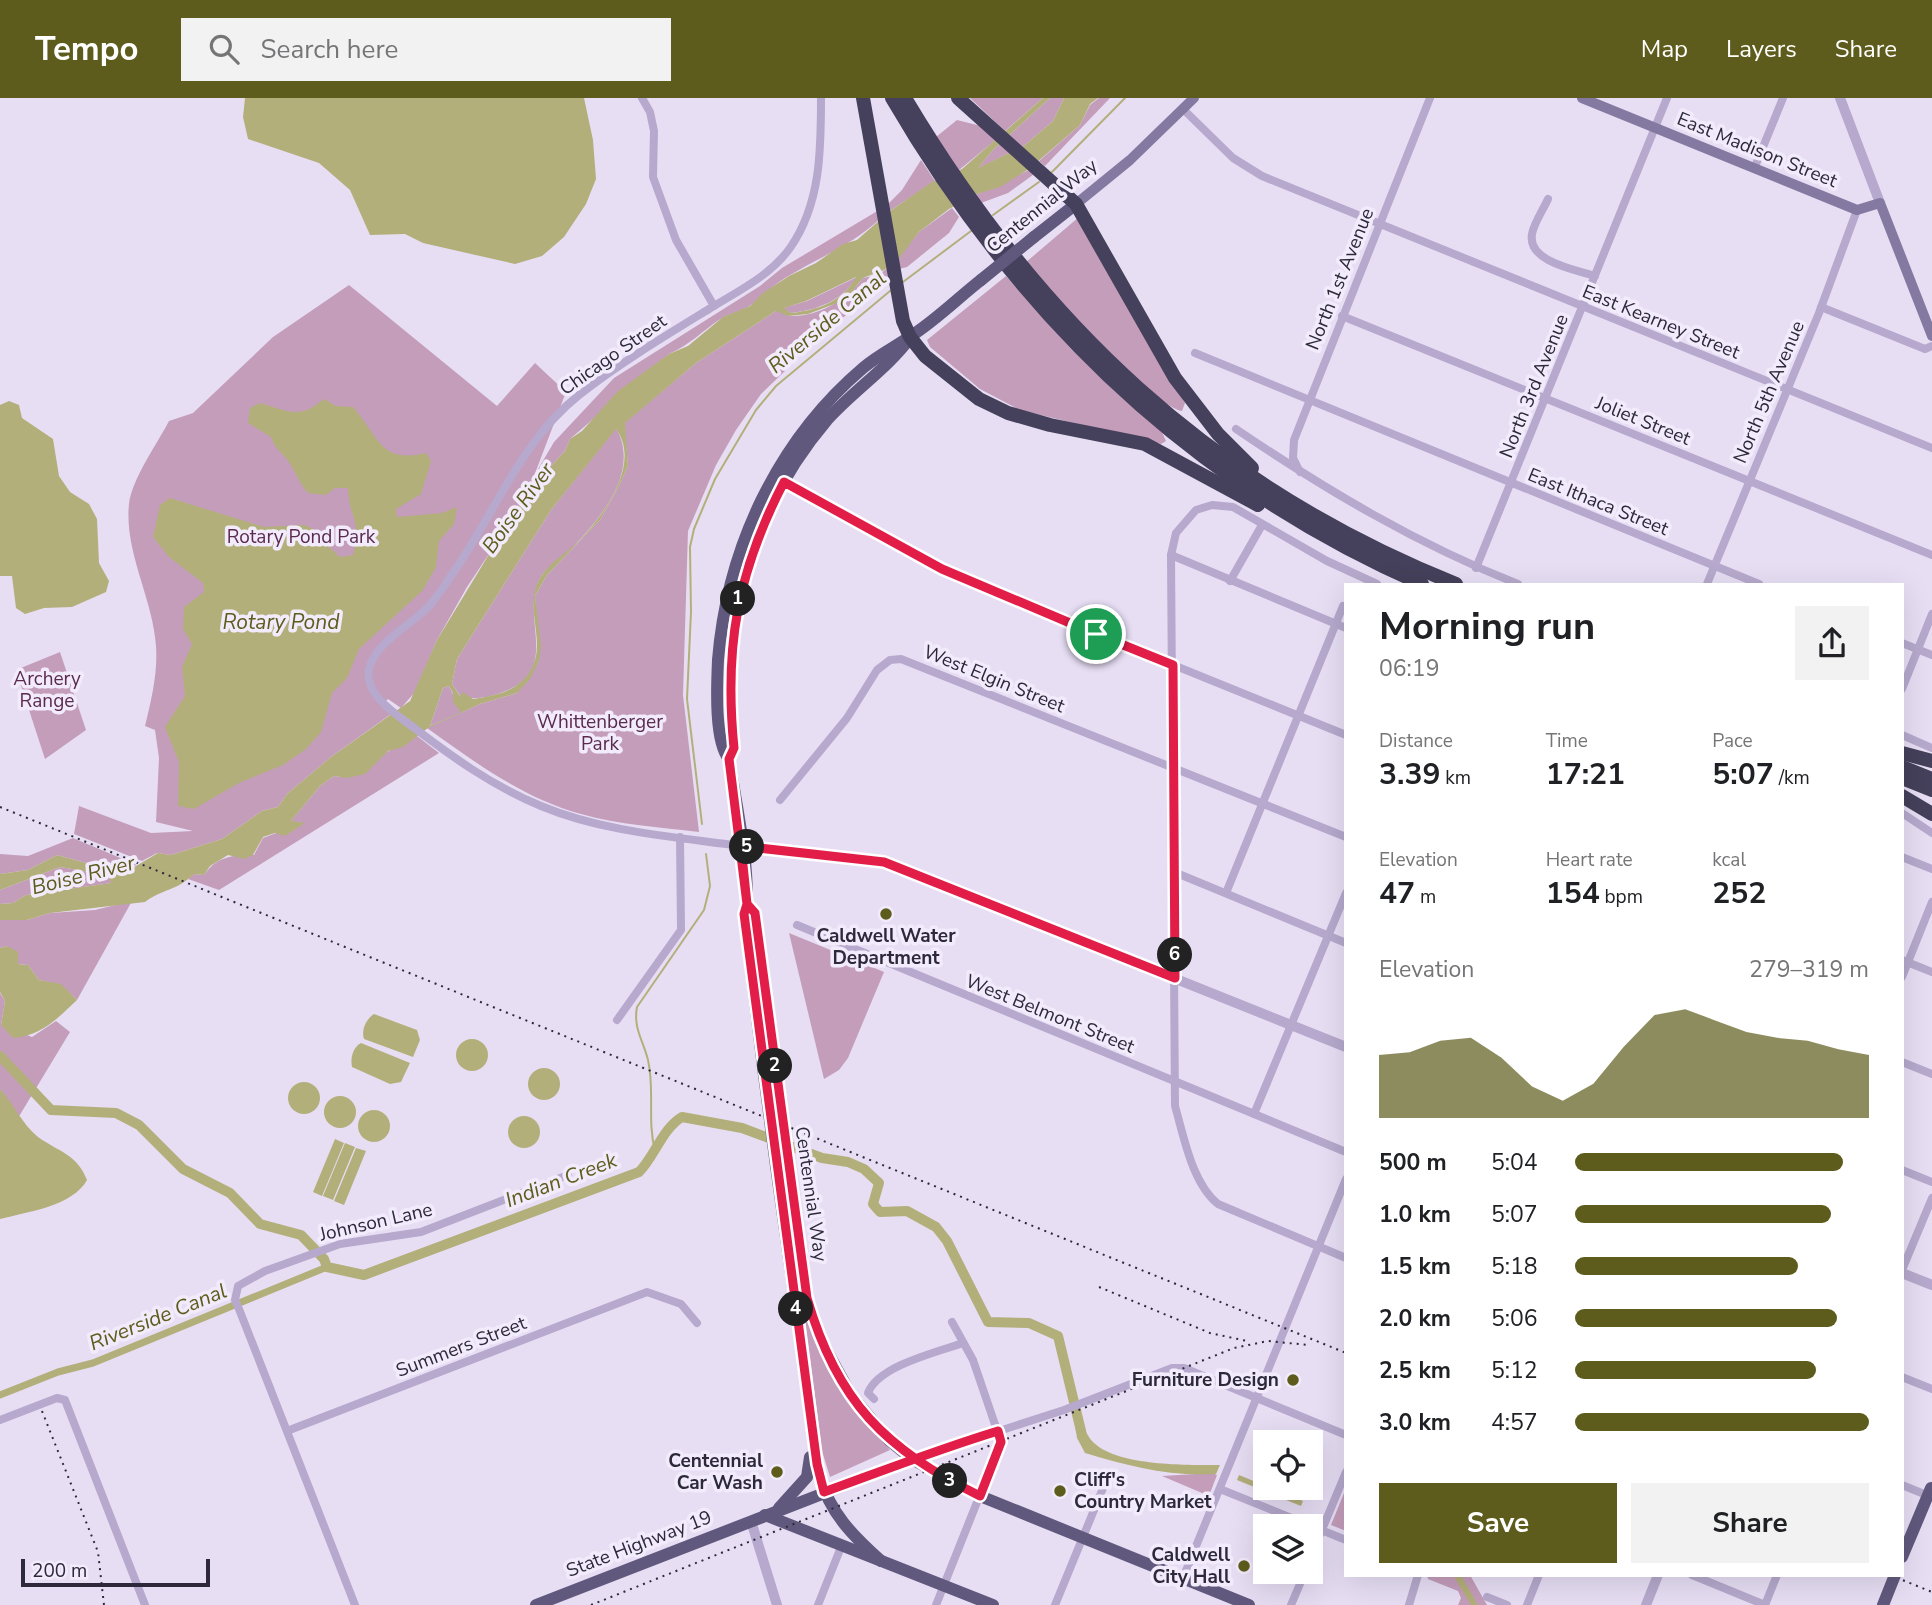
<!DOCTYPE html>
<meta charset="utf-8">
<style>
:root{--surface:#fff;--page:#f2f2f2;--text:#202124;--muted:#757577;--accent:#5e5c1c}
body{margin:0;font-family:"Nunito Sans",sans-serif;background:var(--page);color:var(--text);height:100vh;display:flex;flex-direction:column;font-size:26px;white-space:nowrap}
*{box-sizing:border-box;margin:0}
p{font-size:23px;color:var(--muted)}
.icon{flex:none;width:38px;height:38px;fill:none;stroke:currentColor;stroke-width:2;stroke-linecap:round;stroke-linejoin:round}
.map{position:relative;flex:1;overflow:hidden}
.sheet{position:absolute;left:1344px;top:485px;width:560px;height:994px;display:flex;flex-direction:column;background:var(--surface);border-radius:0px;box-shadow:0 7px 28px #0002}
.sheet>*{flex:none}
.tools{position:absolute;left:1253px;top:1332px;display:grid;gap:14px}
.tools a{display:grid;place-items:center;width:70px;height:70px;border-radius:0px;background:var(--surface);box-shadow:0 7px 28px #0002;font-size:35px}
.scale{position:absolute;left:21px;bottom:18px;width:189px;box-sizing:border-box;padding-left:7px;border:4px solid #2d293a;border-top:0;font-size:19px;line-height:24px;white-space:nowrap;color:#2d293a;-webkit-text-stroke:5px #f2ebfb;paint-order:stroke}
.pin{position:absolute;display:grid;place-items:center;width:60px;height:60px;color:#fff;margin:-30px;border:4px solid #fff;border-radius:50%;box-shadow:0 2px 7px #0007}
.km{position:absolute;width:35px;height:35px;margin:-18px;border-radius:50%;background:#222;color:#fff;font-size:19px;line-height:35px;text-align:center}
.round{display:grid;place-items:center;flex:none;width:74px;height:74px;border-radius:0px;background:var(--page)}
.headline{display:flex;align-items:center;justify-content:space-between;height:119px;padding:0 35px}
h1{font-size:38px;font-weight:700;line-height:52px}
.stats{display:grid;grid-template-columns:repeat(3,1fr);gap:10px;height:119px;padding:7px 35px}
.stats div{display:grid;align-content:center}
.stats b{font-size:30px;font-weight:700}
.stats small{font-size:19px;font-weight:400}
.stats p{font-size:19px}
.chart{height:196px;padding:14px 35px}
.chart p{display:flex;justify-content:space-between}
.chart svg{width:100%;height:126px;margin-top:7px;fill:var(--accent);opacity:.7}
.cta{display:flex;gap:14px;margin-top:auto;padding:14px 35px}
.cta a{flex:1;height:80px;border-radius:0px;background:var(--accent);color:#fff;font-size:28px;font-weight:700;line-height:80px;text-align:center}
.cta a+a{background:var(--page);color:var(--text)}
ul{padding:0 35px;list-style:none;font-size:23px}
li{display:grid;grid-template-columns:112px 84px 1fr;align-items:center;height:52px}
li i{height:18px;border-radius:9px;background:var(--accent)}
header{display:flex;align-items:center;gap:42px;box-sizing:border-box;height:98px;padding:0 35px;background:var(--accent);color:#fff}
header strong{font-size:33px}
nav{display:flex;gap:38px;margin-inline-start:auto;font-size:24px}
.search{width:490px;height:63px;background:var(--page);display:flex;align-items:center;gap:18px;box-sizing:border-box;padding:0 24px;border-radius:0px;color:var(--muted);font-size:26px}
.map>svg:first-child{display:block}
</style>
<header>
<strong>Tempo</strong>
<div class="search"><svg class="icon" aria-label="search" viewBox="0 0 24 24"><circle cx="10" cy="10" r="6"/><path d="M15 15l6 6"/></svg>Search here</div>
<nav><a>Map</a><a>Layers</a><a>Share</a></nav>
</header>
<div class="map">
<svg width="1932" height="1507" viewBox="0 0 1932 1507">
<rect width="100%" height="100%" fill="#e7def4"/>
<!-- green -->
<g fill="#c49dbb">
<polygon points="970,0 1043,0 1005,33"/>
<polygon points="1050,0 1064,0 1053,23 1025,47 977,71 993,52"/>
<polygon points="1099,0 1110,0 1045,68 1039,63 1080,27 1090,7"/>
<polygon points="957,22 985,29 998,40 959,72 936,39"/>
<polygon points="921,62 935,83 888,114 887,107 902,92"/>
<polygon points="1029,72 1037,74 1008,95 981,105 975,97"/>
<polygon points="952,110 959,119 949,135 907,169 899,171 897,161 919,134"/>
<path d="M879 112 880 121C852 147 818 160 785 180 772 188 763 198 751 207 743 213 731 215 722 220 703 232 690 247 669 256L570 341 565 353 538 382 467 489 437 542 415 594 401 610 388 601 381 608 391 616 331 659 287 696 278 709 262 713 222 741 171 757 157 755 142 763 74 736 79 708 151 735 193 733 156 724 159 660 155 632 145 628C151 603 158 575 156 548 153 501 124 454 129 406 132 381 157 346 169 323L193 315 273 239 349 187 497 308 535 265 566 294 534 378 554 344 614 280 760 188 782 170Z"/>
<path d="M1079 119 1185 305 1182 313C1155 310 1048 190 1025 165Z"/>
<path d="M889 168 891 179 806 251 781 254 786 272 761 296 736 332 716 367 688 433 683 597 699 734C660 729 619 727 581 716 523 700 476 665 427 630L480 606 517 595 539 563 535 498 547 477 600 422 619 388 628 368 624 325 696 265 776 213C783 213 785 218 791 218 818 219 848 201 863 180L879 177Z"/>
<polygon points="1006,178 1072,252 1161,332 1166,343 1161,346 1020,312 980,291 930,249 927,242"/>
<path d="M857 179C842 203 817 212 791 215L783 210 807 203Z"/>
<path d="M616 330C642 375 597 425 566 456 559 463 548 469 542 477 517 515 562 569 508 592 492 599 478 602 461 599L452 586 457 561 551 412Z"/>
<polygon points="60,554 86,632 45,661 16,572"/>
<polygon points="449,588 462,614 430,628 443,590"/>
<path d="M417 638 439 655 219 792 188 781 194 776 204 777C217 758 233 757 254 757L263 740 303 725 290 724 320 688 334 678C368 683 363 667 387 654 397 648 407 646 417 638Z"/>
<polygon points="73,740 137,767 115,773 57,757 28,772 0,776 0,756 28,758"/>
<polygon points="60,769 108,777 112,785 26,797 13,805 0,806 0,792"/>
<polygon points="132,803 77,902 61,887 39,882 28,867 18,866 7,848 0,850 0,822 27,822 50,815 95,812"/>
<polygon points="789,835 884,874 848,960 839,972 824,981"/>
<polygon points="0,895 5,903 1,927 32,939 56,923 70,934 18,1020 0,991"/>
<polygon points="803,1204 833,1278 853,1308 890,1352 830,1379 822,1353"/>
<polygon points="1212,1375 1217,1377 1209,1398 1162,1378"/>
<polygon points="1346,1390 1346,1433 1331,1427"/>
<polygon points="1427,1477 1470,1477 1487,1507 1458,1507 1461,1500 1458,1493 1428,1481"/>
</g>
<!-- water -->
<g fill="#b3af7b" fill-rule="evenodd">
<polygon points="245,0 584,0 593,42 596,81 586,106 564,139 542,158 515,166 423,145 405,136 370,137 350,92 319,65 248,41 243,19"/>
<path d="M1043 0H1050L993 52 978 70 1025 47 1053 23 1064 0H1098L1090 6 1080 27 1029 71 1000 89 977 96 949 111 919 134 900 159 884 172 863 180 845 202 808 216 788 218 776 213 696 265 625 325 628 368 619 388 600 422 547 477 535 498 541 548 539 563 530 581 517 595 480 606 428 630 403 649 388 653 365 676 347 680 334 678 320 688 291 723 305 725 285 738 275 735 263 739 253 757 244 761 228 757 210 768 204 777 194 776C175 794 164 790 145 804L50 815 27 822H0V806L13 805 26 797 111 785 108 777 60 769 0 792V776L28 772 57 757 115 773 131 771 158 755 171 757 222 741 262 713 278 709 287 696 331 659 410 603 437 542 508 425 538 382 565 353 570 341 582 333 618 293 669 256 688 248 723 219 750 208 763 195 789 178 816 165 843 146 857 142 890 113 932 84 962 71ZM856 179C843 204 817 212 791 215L784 210 806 203ZM616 331C642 366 603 418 578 444 567 454 551 464 542 477 520 508 550 544 529 575 516 594 494 598 473 601L463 594 460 598 452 586 457 561 551 412ZM449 588 453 595V604L461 614 430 628 443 590Z"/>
<path d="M324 301 336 308 353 309C379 339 380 366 426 355L431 363 421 396 396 411 397 419 442 415 457 409 454 426 439 443 436 469 423 492 359 551 347 580 332 595 321 634 306 651 283 667 239 685 194 711 178 708 179 664 165 629 185 598 182 569 192 546 183 531 184 509 204 494 203 485 169 459 153 439 160 407 170 400 264 429 305 427 321 435 328 448 340 459 353 457C362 421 349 421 348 390H335L326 397 308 395C298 384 294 369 285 359 278 351 275 350 271 339L248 325 250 310 260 305C288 313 300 322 324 301Z"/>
<polygon points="9,303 19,307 22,320 53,341 59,378 70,394 89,406 97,421 99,465 109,483 106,494 72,509 44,510 25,516 16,510 12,478 0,478 0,307"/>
<path d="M7 848 18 854V866L28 867 39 882 61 886 77 902C57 921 41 938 13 940L1 927 5 903 0 894V850Z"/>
<path d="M374 916 417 932 420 942 413 959 364 941C361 932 366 921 374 916Z"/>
<circle cx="472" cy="957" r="16"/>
<path d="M361 945 410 965 401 984 390 986 352 969C350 960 353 949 361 945Z"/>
<circle cx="544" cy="986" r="16"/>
<circle cx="304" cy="1000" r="16"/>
<path d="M0 991C14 1006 21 1025 38 1039 59 1054 77 1056 87 1082 73 1108 27 1114 0 1121Z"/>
<circle cx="340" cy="1014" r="16"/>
<circle cx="374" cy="1028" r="16"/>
<circle cx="524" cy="1034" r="16"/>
<polygon points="335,1041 344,1045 322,1098 313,1094"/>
<polygon points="345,1045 355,1049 333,1102 323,1098"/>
<polygon points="356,1050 366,1053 344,1107 334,1103"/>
<path d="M1081 1318C1084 1325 1085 1333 1089 1339 1108 1369 1189 1367 1220 1367L1216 1376C1170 1379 1128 1368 1085 1355L1077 1340 1074 1320Z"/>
<polygon points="1239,1377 1303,1403 1301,1408 1237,1382"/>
<polygon points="1453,1477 1461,1477 1478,1507 1471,1507"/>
</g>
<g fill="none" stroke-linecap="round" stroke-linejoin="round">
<!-- stream -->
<g stroke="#b3af7b" stroke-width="2">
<polyline points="1052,74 1125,0"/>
<polyline points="993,117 1039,84"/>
<polyline points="903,184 971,133"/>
<polyline points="702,726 687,601 691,514 690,449 694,431 715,381 756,312 776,288 890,193"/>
<path d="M655 1053C647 1022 655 992 648 962 643 942 633 930 637 909L704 812 710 788 706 756"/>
</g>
<!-- canal -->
<polyline stroke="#b3af7b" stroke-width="7" points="0,1297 58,1274 93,1265 327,1169"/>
<!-- river -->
<path stroke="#b3af7b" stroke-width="10" d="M0 958 51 1012 116 1015 139 1027 183 1071 230 1095 260 1126 301 1137 324 1161 327 1169 364 1177 639 1074C655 1058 662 1031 682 1019L742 1030 822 1060 848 1064 864 1071 879 1085 873 1106 880 1114 907 1113 936 1129 947 1143 988 1224 1029 1225 1058 1238 1081 1333"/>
<!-- minor -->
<g stroke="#b6a9cd" stroke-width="8">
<polyline points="642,0 650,14 654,33 653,79 676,142 714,208"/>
<polyline points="1183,11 1233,60 1262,78 1932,350"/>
<polyline points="1754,71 1783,0"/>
<path d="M1548 101C1543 112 1534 125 1532 136 1527 164 1577 172 1595 178"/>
<polyline points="1821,209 1925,251 1932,248"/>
<polyline points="1342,218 1932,457"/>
<polyline points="1195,255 1759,486"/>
<path d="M1236 331C1326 392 1417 446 1518 486"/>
<polyline points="1300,374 1293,360 1294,342 1430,0"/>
<polyline points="781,383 921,461 981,489 1346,637"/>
<polyline points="1171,457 1346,530"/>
<polyline points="1476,470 1667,0"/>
<polyline points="1230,483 1262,427"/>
<polyline points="1707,486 1819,215 1857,112"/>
<polyline points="1902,545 1932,557"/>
<polyline points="1902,591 1932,516"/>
<polyline points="1902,637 1932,650"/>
<polyline points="780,702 847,620 877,572 890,562 901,561 1346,739"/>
<polyline points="1902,715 1932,735"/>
<path d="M741 748C675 739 603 734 541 708 492 688 451 658 409 626 393 614 364 595 369 571 376 544 408 529 426 511 437 500 446 485 455 472 496 413 521 343 579 297 620 265 665 238 709 211 738 193 770 178 790 150 821 106 821 51 821 0"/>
<polyline points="1902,759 1932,771"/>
<polyline points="1174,774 1346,845"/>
<polyline points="1226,795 1343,508"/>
<polyline points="797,827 1346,1054"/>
<polyline points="1902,862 1932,874"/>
<polyline points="1902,879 1932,804"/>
<polyline points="617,922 681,832 680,739"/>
<polyline points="1902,964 1932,976"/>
<polyline points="1254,1016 1346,795"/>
<polyline points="1902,1072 1932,1084"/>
<path d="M1346 1160 1218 1106C1192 1085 1184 1039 1175 1008L1171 457 1176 435 1196 412 1212 407 1233 409 1327 463 1377 486"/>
<polyline points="1902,1172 1932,1100"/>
<polyline points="1902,1279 1932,1291"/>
<path d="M874 1301 868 1295C878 1268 937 1254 963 1245"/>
<polyline points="0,1322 57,1300 65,1302 145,1507"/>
<polyline points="287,1333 647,1194 681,1206 697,1225"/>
<polyline points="912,1361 1064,1312 1172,1270 1184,1270 1346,1337"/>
<polyline points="1902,1387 1929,1398"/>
<polyline points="1220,1391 1346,1442"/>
<polyline points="1311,1458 1346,1374"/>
<polyline points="1692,1477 1765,1507"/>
<polyline points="1183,1480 1346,1081"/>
<polyline points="1487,1499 1507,1507"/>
<polyline points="355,1507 239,1211 235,1202 238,1188 265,1173 340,1146 421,1134 568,1077"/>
<polyline points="818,1507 841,1449"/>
<polyline points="936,1507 1001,1344 973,1262 952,1224"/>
<polyline points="1055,1507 1108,1378"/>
<polyline points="1291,1507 1305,1474"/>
<polyline points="1409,1507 1418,1477"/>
<polyline points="1527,1507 1539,1477"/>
<polyline points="1765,1507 1777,1477"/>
</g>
<!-- tertiary -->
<g stroke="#b6a9cd" stroke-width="10">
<polyline points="1840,0 1880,105"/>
<polyline points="741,748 884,764 1346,949"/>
<polyline points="1902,1175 1932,1187"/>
<polyline points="751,1423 777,1507"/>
<polyline points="1646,1507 1658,1477"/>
</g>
<!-- secondary -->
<g stroke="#847aa1" stroke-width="10">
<polyline points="1582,0 1857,112 1880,105 1932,238"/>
<polyline points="1076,106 1130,62 1194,0"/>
</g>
<!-- primary -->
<g stroke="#61597d" stroke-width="12">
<polyline points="1034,139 1076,106"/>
<path d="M729 661 734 651C722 529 746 417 827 322 853 293 887 271 910 240"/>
<polyline points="747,806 755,815 777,981"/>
<path d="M764 977 744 816C754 788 734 695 729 661 714 643 717 586 718 562 727 451 777 343 863 270 878 257 895 249 911 238 936 222 958 200 981 182"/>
<path d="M776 1068 819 1377C830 1415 852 1437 881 1463"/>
<polyline points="788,1072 807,1200 822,1244 851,1297 889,1342 912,1361 980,1398 1249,1507"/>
<polyline points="779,1410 807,1379 810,1359"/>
<polyline points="765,1417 993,1507"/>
<polyline points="536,1507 912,1361"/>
</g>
<!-- motorway -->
<g stroke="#45405b" stroke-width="14">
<polyline points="863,0 903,223 910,239 925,258 979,301 1008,315 1050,327 1145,346 1258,407"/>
<path d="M892 0C1018 217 1191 385 1422 486"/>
<path d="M905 0C1039 225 1211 388 1456 486"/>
<polyline points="958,0 1076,106 1175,280 1218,336 1252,370"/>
<polyline points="1902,655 1932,663"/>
<polyline points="1902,669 1932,681"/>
<polyline points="1902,680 1932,692"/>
<polyline points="1902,698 1932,716"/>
</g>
<!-- rail -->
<g stroke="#2d293a" stroke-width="2" stroke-dasharray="2 5" stroke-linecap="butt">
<polyline points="0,709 1346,1255"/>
<polyline points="1099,1189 1210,1235 1247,1243"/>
<polyline points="42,1313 98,1454 104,1507"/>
<polyline points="1890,1477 1932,1494"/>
<polyline points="591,1507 1234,1250 1268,1243 1308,1247"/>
</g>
<!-- primary-bridge -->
<g stroke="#61597d" stroke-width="12">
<polyline points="981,182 1034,139"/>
<polyline points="764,977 776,1068"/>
<polyline points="777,981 788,1072"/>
<polyline points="1902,1459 1931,1390"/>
<polyline points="1883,1507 1895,1477"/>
</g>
</g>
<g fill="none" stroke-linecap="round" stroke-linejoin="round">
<defs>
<path id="route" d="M1096 536 942 471 784 384C737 474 724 550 734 650L729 661 747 806 755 815 807 1200C837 1304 885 1351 980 1398L1001 1344 998 1333C939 1351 882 1373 824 1394L817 1366 744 816 747 806 741 748 884 764 1175 880 1173 567 1096 536"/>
</defs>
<!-- route casing -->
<use href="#route" stroke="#fff" stroke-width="14"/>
<!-- route -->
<use href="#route" stroke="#e11d48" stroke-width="9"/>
</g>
<!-- markers -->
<g fill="#5e5c1c" stroke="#f2ebfb" stroke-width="2.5">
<circle cx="886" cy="816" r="7"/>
<circle cx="1293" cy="1282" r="7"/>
<circle cx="777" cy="1374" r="7"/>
<circle cx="1060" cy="1393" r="7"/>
<circle cx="1244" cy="1468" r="7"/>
</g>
<g text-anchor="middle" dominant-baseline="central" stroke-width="7" stroke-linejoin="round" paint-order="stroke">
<!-- street labels -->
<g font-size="19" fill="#2d293a" stroke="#f2ebfb">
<text transform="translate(1757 52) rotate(22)">East Madison Street</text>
<text transform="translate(1042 108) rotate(-39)">Centennial Way</text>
<text transform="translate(1340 181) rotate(-68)">North 1st Avenue</text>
<text transform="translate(1661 224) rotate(22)">East Kearney Street</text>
<text transform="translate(613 257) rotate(-35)">Chicago Street</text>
<text transform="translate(1534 288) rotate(-68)">North 3rd Avenue</text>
<text transform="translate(1769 294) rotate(-67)">North 5th Avenue</text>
<text transform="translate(1643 323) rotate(22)">Joliet Street</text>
<text transform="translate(1598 404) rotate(22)">East Ithaca Street</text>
<text transform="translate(994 581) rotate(22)">West Elgin Street</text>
<text transform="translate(1050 916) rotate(22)">West Belmont Street</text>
<text transform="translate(811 1096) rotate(82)">Centennial Way</text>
<text transform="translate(376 1124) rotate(-13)">Johnson Lane</text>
<text transform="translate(461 1249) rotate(-21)">Summers Street</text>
<text transform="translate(639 1446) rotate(-21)">State Highway 19</text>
</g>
<!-- park labels -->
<g font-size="19" fill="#5a2b4e" stroke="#f2ebfb">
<text x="301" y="439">Rotary Pond Park</text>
<text x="47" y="581">Archery<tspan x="47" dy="22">Range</tspan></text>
<text x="600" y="624">Whittenberger<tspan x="600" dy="22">Park</tspan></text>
</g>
<!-- poi labels -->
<g font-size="19" font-weight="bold" fill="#2d293a" stroke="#f2ebfb" text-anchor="end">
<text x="886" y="838" text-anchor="middle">Caldwell Water<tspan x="886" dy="22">Department</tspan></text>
<text x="1279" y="1282">Furniture Design</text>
<text x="763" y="1363">Centennial<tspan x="763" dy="22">Car Wash</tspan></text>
<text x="1074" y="1382" text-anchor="start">Cliff's<tspan x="1074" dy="22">Country Market</tspan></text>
<text x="1230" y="1457">Caldwell<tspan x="1230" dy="22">City Hall</tspan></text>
</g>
<!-- water labels -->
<g font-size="21" font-style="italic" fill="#5e5c1c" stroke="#f2ebfb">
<text transform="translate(827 224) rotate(-40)">Riverside Canal</text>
<text transform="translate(518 410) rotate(-54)">Boise River</text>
<text x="281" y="524">Rotary Pond</text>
<text transform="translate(83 777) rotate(-14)">Boise River</text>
<text transform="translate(561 1082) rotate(-21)">Indian Creek</text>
<text transform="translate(158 1219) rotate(-22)">Riverside Canal</text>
</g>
</g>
</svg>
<div class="tools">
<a><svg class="icon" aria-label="locate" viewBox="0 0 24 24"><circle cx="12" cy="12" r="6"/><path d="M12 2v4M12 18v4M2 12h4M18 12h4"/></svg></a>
<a><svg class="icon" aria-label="layers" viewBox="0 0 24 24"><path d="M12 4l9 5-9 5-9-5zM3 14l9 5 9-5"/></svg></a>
</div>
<div class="scale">200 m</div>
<div class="pin" style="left:1096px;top:536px;background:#1e9e55"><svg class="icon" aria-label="arrive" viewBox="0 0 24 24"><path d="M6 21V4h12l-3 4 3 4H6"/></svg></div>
<b class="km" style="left:738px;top:501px">1</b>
<b class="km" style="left:775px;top:968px">2</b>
<b class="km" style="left:950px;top:1383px">3</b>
<b class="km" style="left:796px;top:1211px">4</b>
<b class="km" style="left:747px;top:749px">5</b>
<b class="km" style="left:1175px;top:857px">6</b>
<section class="sheet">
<div class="headline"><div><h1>Morning run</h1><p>06:19</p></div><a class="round"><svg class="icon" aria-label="share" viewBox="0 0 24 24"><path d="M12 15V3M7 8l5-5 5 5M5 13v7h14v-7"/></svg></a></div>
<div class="stats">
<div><p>Distance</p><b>3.39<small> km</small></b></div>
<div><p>Time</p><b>17:21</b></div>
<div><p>Pace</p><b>5:07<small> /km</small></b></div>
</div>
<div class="stats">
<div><p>Elevation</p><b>47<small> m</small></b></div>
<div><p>Heart rate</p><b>154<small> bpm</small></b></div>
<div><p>kcal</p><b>252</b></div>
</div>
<div class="chart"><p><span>Elevation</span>279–319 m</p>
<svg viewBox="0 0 160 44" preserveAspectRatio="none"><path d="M0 44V22L10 21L20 17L30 16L40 23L50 33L60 38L70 32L80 19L90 8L100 6L110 10L120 14L130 16L140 17L150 20L160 22V44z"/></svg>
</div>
<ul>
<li><b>500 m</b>5:04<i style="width:91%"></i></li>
<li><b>1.0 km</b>5:07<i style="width:87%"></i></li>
<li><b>1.5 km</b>5:18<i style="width:76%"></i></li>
<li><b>2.0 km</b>5:06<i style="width:89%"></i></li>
<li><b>2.5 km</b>5:12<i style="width:82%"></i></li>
<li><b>3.0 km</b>4:57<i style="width:100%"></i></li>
</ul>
<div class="cta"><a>Save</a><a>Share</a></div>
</section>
</div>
